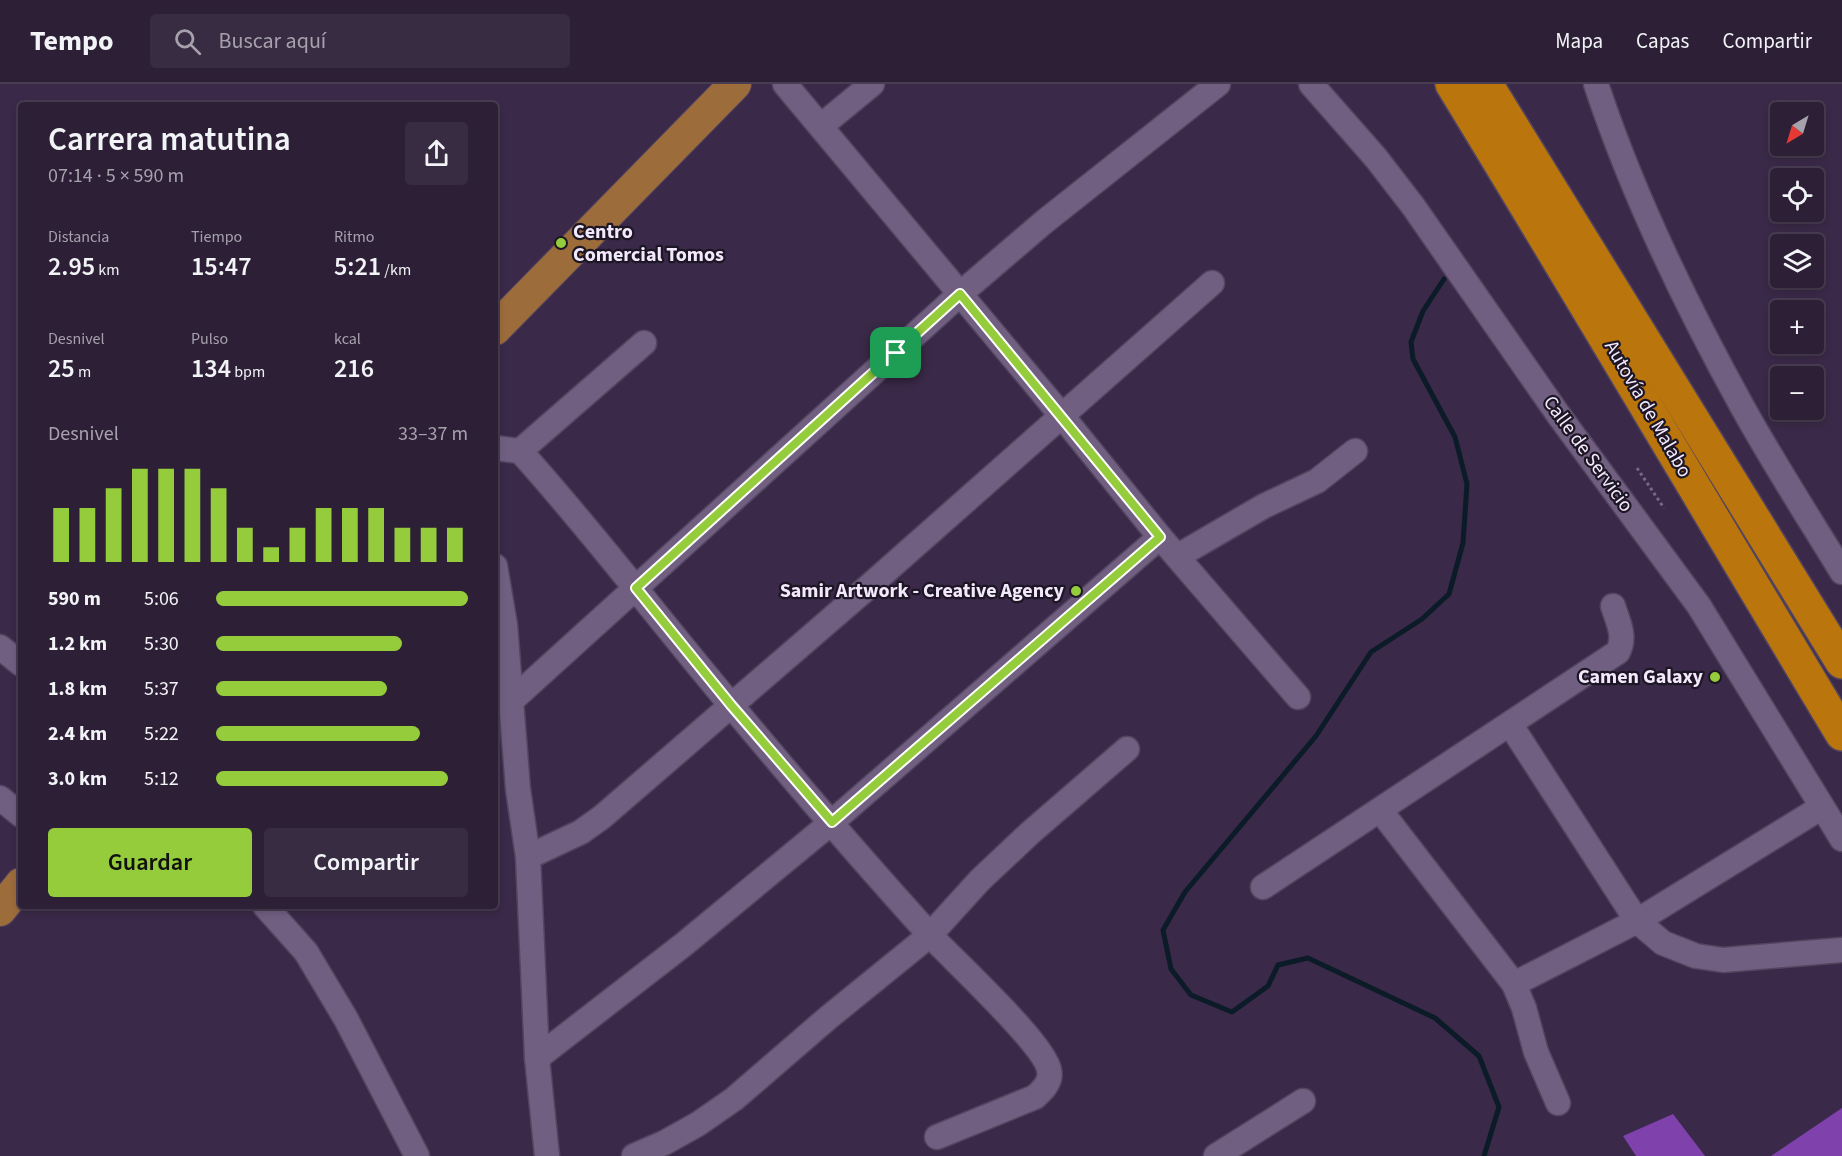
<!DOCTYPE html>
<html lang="es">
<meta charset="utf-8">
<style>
:root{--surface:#2c1f36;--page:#382c42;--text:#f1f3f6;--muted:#a6a2ad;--line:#483d51;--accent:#95cc3b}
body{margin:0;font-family:"Source Sans 3",sans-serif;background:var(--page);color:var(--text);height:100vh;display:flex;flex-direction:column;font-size:22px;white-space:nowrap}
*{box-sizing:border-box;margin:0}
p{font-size:20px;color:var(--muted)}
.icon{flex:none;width:33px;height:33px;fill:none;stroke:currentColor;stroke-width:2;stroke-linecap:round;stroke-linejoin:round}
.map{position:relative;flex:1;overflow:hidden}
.details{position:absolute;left:18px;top:18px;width:480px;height:807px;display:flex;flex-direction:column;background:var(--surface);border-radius:6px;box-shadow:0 3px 9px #0003,0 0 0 2px var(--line)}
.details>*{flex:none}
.needle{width:39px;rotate:218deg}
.tools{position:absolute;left:1770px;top:18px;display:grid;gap:12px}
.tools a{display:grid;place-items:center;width:54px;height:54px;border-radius:6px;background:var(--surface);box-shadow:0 3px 9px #0003,0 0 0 2px var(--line);font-size:30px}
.pin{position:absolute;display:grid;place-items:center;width:51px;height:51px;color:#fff;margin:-26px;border-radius:12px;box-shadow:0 3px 9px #0006}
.round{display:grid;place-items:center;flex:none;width:63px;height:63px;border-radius:6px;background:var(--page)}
.head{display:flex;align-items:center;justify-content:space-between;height:102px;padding:0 30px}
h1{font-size:33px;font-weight:600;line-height:45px}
.metrics{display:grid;grid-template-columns:repeat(3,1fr);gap:9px;height:102px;padding:6px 30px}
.metrics div{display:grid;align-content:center}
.metrics b{font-size:26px;font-weight:600}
.metrics small{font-size:16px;font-weight:400}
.metrics p{font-size:16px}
.chart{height:168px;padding:12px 30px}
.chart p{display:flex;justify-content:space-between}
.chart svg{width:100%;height:108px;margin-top:6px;stroke:var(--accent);stroke-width:6}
.action{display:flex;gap:12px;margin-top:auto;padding:12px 30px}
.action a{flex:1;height:69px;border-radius:6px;background:var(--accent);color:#111;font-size:24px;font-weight:600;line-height:69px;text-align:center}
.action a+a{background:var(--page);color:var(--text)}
ul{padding:0 30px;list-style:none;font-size:20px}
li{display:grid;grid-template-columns:96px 72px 1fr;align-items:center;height:45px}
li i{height:15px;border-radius:8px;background:var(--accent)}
header{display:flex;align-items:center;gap:36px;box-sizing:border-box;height:84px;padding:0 30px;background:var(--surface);border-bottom:2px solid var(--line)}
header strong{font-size:28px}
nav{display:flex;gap:33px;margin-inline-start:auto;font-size:21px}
.search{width:420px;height:54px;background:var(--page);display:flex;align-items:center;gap:15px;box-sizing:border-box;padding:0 21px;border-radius:6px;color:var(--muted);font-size:22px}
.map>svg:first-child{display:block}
</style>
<header>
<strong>Tempo</strong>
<div class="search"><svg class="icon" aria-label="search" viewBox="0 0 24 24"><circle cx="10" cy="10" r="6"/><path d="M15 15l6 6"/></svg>Buscar aquí</div>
<nav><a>Mapa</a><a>Capas</a><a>Compartir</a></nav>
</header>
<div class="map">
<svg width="1842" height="1072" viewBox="0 0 1842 1072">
<rect width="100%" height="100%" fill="#3a2948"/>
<!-- forest -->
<g fill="#7f41ac">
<polygon points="1842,1024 1842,1072 1771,1072"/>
<polygon points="1673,1030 1705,1072 1636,1072 1623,1052"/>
</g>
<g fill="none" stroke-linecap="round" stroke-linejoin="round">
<!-- stream -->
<polyline stroke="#0c1b28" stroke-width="5" points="1444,195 1423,227 1411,258 1413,275 1455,353 1467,400 1463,459 1449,510 1422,535 1371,568 1316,652 1185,808 1163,846 1171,885 1191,911 1232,928 1268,902 1278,881 1308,874 1435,934 1479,972 1499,1023 1484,1072"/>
<defs>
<g id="minor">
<polyline points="785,0 1062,332 1160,453 1298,613"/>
<polyline points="1311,0 1376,74 1413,122 1560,333 1699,522 1842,755"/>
<path d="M1596 0C1633 112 1686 221 1743 324 1774 380 1809 434 1842 488"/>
<polyline points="821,42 872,0"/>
<path d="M495 364 520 367C594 449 660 537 731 621 796 699 862 776 930 851 952 875 1045 960 1049 986 1052 997 1043 1006 1035 1013L937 1053"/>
<polyline points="520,367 644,259"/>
<polyline points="1178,472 1264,422 1317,397 1355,367"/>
<polyline points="495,482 505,541 518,705 528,773 537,974 547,1072"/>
<polyline points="0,563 21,580"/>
<polyline points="511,617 960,210 1044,138 1218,0"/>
<polyline points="1510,640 1637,837 1663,859 1696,872 1723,876 1842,866"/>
<polyline points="0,714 21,731"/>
<polyline points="1380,726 1514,900 1524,924 1536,968 1558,1019"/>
<polyline points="528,773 581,748 602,733 867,504 1212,199"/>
<path d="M1263 803 1618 568C1626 552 1618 538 1613 522"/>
<polyline points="265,822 306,868 346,935 417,1072"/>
<polyline points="1514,900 1637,837 1822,723"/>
<polyline points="537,974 683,861 832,738 1160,453"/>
<polyline points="634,1072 664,1059 698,1040 734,1015 829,933 930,851 980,796 1030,749 1127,665"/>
<polyline points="1216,1072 1303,1017"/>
</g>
<g id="major">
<polyline points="495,245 735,0"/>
<polyline points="0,826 21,800"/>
</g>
<g id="highway">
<path d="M1452 0C1584 216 1712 434 1842 650"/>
<polyline points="1486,0 1842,578"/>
</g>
</defs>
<!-- minor casing -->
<use href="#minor" stroke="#53455f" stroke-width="27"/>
<!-- major casing -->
<use href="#major" stroke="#53455f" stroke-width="34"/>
<!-- highway casing -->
<use href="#highway" stroke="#53455f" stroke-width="36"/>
<!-- path -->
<polyline stroke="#776883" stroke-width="3" stroke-dasharray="3 3" stroke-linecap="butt" points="1637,384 1664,424"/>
<!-- minor -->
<use href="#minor" stroke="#715f82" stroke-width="24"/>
<!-- major -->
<use href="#major" stroke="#9d6c3b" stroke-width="32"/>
<!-- highway -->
<use href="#highway" stroke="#ba750c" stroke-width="33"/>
</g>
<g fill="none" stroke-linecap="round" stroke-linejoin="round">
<defs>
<polygon id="route" points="960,210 1160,453 832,738 731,621 636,504"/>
</defs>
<!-- route casing -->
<use href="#route" stroke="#fff" stroke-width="12"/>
<!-- route -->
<use href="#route" stroke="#95cc3b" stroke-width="8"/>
</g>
<!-- markers -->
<g fill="#95cc3b" stroke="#1d1624" stroke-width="2">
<circle cx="561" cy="159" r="6"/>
<circle cx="1076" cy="507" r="6"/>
<circle cx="1715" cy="593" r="6"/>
</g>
<g text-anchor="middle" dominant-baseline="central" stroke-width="4.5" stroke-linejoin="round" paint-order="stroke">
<!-- poi labels -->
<g font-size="20" font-weight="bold" fill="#f3e9fd" stroke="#1d1624" text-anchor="end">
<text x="573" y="148" text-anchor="start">Centro<tspan x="573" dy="23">Comercial Tomos</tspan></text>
<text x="1064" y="507">Samir Artwork - Creative Agency</text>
<text x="1703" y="593">Camen Galaxy</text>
</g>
<!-- street labels -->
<g font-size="20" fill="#f3e9fd" stroke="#1d1624">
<text transform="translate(1648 325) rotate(60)">Autovía de Malabo</text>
<text transform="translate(1588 370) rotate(54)">Calle de Servicio</text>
</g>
</g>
</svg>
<div class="tools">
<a><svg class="needle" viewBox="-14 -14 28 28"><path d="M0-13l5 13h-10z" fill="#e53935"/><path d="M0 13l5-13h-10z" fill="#a6a2ad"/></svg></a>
<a><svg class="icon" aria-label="locate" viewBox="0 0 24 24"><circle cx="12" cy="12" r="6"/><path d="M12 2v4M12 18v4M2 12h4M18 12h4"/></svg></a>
<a><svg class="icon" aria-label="layers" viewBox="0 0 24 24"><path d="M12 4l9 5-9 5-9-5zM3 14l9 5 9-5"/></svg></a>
<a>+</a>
<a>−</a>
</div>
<div class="pin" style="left:896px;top:269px;background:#1e9e55"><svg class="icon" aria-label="arrive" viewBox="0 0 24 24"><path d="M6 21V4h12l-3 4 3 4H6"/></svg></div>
<section class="details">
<div class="head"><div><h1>Carrera matutina</h1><p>07:14 · 5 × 590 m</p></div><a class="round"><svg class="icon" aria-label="share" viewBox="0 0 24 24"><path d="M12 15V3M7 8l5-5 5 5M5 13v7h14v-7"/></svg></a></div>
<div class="metrics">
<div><p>Distancia</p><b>2.95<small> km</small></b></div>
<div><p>Tiempo</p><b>15:47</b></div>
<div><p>Ritmo</p><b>5:21<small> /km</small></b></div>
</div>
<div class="metrics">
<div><p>Desnivel</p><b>25<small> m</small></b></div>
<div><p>Pulso</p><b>134<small> bpm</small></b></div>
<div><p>kcal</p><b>216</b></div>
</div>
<div class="chart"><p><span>Desnivel</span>33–37 m</p>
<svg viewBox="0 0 160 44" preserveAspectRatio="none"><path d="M5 44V22M15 44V22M25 44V14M35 44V6M45 44V6M55 44V6M65 44V14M75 44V30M85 44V38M95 44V30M105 44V22M115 44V22M125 44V22M135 44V30M145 44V30M155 44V30"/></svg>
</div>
<ul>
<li><b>590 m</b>5:06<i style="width:100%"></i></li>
<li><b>1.2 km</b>5:30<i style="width:74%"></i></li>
<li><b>1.8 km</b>5:37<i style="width:68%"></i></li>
<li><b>2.4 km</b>5:22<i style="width:81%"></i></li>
<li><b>3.0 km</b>5:12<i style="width:92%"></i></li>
</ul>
<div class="action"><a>Guardar</a><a>Compartir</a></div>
</section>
</div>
